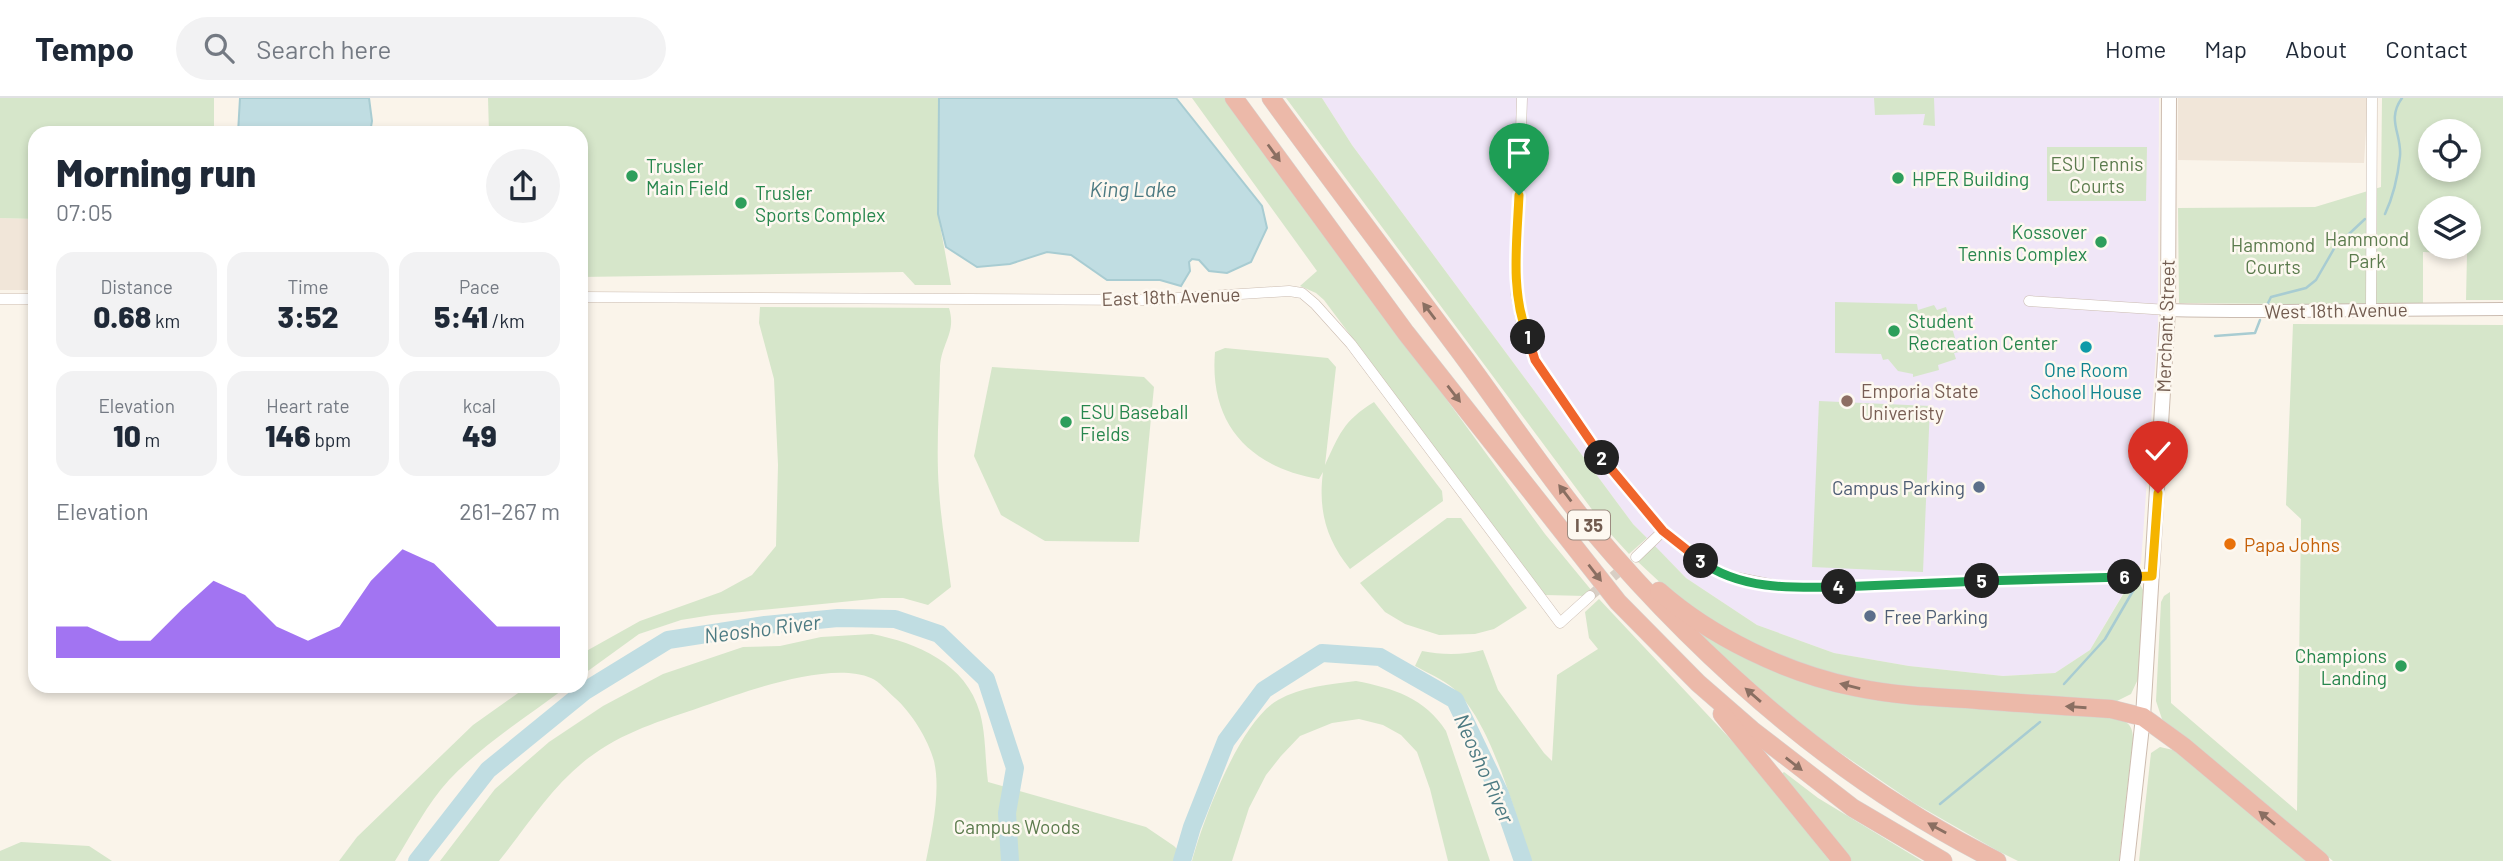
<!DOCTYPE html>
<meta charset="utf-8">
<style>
:root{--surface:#fff;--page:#f2f2f3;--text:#1f2937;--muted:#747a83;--line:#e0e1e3;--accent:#7c3aed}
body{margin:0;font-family:Barlow,sans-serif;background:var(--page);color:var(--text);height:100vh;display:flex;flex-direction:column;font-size:26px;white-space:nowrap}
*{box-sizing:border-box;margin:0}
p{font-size:23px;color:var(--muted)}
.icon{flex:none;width:38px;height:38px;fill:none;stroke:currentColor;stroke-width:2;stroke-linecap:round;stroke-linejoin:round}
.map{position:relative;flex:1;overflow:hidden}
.panel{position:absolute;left:28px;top:28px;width:560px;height:567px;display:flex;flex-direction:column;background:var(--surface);border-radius:21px;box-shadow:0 4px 10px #0003}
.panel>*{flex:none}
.tools{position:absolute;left:2418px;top:21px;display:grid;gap:14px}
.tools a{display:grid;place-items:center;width:63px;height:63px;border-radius:50%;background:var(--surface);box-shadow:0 4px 10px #0003;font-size:35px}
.pin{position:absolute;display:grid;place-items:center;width:60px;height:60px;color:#fff;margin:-72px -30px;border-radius:50% 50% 50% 0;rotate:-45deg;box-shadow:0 0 7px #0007}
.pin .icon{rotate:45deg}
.km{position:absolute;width:35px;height:35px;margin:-18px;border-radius:50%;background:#222;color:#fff;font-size:19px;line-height:35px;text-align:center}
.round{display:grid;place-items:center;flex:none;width:74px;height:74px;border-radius:37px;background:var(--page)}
.head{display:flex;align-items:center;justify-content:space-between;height:119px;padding:0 28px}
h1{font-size:38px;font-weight:800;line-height:52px}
.metrics{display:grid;grid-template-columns:repeat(3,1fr);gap:10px;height:119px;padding:7px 28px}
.metrics div{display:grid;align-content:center;border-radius:18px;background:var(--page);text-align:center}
.metrics b{font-size:30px;font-weight:800}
.metrics small{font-size:19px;font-weight:400}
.metrics p{font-size:19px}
.chart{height:196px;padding:14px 28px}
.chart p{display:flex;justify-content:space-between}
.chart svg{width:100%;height:126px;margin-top:7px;fill:var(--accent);opacity:.7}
header{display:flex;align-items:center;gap:42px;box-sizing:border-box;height:98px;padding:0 35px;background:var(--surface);border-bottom:2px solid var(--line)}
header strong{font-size:33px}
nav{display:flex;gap:38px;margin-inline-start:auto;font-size:24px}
.search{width:490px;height:63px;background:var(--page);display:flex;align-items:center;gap:18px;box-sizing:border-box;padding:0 24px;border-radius:38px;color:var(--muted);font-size:26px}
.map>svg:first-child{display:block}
</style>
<header>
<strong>Tempo</strong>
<div class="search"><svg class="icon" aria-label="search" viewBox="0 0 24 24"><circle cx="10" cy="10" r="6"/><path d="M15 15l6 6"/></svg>Search here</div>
<nav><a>Home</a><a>Map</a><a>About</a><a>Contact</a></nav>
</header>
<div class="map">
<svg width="2503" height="763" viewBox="0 0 2503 763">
<rect width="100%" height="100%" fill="#faf4ea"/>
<!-- residential -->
<g fill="#f1e6d9">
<polygon points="2178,0 2368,0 2364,65 2178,62"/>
<polygon points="0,120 35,121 35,192 0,192"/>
</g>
<!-- education -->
<polygon fill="#f0e6f7" points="1322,0 2159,0 2158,227 2141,465 2090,552 2055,575 2003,578 1909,568 1834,555 1757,527 1686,480 1633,426 1352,47"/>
<!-- green -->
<g fill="#d6e6ca" fill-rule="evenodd">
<polygon points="0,0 214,0 214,35 35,35 35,121 0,120"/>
<polygon points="488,0 939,0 938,116 951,187 915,187 903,174 581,179 581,35 489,35"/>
<polygon points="1192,0 1226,0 1545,436 1592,493 1586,498 1545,497 1324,202 1316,195 1300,188 1317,173"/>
<polygon points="1286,0 1322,0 1352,47 1633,426 1647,440 1629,456 1608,433"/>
<polygon points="1864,0 1934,0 1935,28 1923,27 1925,16 1875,17 1874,0"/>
<path d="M2382 0H2503V202H2466L2467 156 2423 154V207L2179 205 2178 110 2315 109 2381 89ZM2431 33H2469V72H2431ZM2431 110H2469V149H2431Z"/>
<polygon points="2047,49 2147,49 2146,103 2047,103"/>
<polygon points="1835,204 1917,206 1918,212 1934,207 1937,212 1946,209 1959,254 1954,255 1956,261 1938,267 1939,272 1913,279 1913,276 1898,273 1888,261 1883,262 1881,256 1835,255"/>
<path d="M760 209 949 210C957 236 940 246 940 272 939 312 936 353 939 392 941 424 947 457 951 489L928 507 903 500H882L712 517 681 522 639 536 581 578V556L640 523 721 494 752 477 776 448 778 367 774 281 759 225Z"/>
<polygon points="2293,226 2503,227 2503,763 2333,763 2162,621 2156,603 2161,504 2164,498 2170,494 2171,605 2297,713 2301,421 2286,407"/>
<path d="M1225 250 1328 260 1336 269 1325 367C1339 337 1343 323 1374 304L1442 393 1443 403 1350 471C1326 441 1318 412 1323 374L1319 381C1249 369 1209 326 1215 254Z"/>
<polygon points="992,269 1144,279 1154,289 1139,444 1045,443 1001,417 974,358"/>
<polygon points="1819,303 1930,308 1923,474 1812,469"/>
<polygon points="1447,420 1461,420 1527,510 1494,531 1475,536 1439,537 1405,526 1385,514 1360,485"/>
<polygon points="1655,448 1686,480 1757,527 1834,555 1909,568 2003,578 2055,575 2090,552 2131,483 2140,486 2143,492 2138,581 2131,596 2115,604 1898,591 1793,565 1722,530 1666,490 1637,463"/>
<path d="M1599 501 1749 661 1830 763H1531C1514 714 1492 624 1453 590 1442 581 1428 575 1415 568L1422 553C1443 557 1463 557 1483 552L1498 592 1544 655 1552 663 1557 577 1598 551 1589 540 1585 514Z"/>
<path d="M1688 525 1796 577 2108 617C2123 622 2133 623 2133 641L2119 763H2018L1998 753 1914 705 1817 639 1750 584Z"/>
<path d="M872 536C917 545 966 565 980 615 986 637 985 662 988 684L1146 729 1174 748 1189 763H926C932 733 941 693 934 663 928 641 911 614 895 600 888 594 879 583 871 580 831 563 750 592 710 606 670 620 629 631 594 656 555 683 528 727 499 763H440L495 691 549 644 603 608 663 576 743 549 780 548 821 539Z"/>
<path d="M1356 583C1393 590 1425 600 1446 633L1490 763H1448L1430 691 1417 654 1401 637 1383 627 1359 621 1332 625 1300 638 1281 658 1266 677 1249 710 1232 763H1192C1203 722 1240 623 1278 602 1301 589 1330 586 1356 583Z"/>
<path d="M528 588H568C528 618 483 646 449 682 427 706 412 736 395 763H339L357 739 473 627Z"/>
<polygon points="2160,649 2182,654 2315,763 2139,763 2151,655"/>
<polygon points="1784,674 1818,700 1922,763 1846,763 1779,678"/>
<polygon points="21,744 89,748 112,763 0,763 0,753"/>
</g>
<!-- water -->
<g fill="#c0dde2" stroke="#a8ccd2" stroke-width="2">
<polygon points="240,0 369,0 372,23 370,35 238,35"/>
<polygon points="939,0 1176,0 1262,108 1267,130 1251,164 1227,175 1209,173 1199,162 1192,161 1189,164 1190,173 1181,188 1160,182 1107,182 1071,157 1047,154 1010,166 977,169 946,149 938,116"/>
</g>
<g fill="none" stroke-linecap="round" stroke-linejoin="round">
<!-- stream -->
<g stroke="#a8ccd2" stroke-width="2.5">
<path d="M2385 116C2393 99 2398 77 2400 58 2402 36 2386 22 2402 0"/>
<polyline points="2267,207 2271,199 2306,190 2316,182 2335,149 2365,121"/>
<polyline points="2215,238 2255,235 2260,222"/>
<polyline points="2064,586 2105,541 2137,486"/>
<polyline points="1940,706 2040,624"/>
</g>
<!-- river -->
<g stroke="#c0dde2" stroke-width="18">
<polyline points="417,763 488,672 585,593 668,542 765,527 838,520 895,521 939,536 986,581 1015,670 1007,715 1010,763"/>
<polyline points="1182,763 1192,729 1226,643 1264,592 1322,555 1380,559 1455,602 1500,696 1523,763"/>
</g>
<!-- minor-tunnel -->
<polyline stroke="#d8cec4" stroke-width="10" stroke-dasharray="10 5" stroke-linecap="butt" points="1590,498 1628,466"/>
<defs>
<g id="minor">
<polyline points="1522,0 1516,196 1521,222 1535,262 1601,359 1663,433 1708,468 1724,477 1780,488 1820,489 2076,479 2152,478"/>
<polyline points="581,199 1147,202 1289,193 1302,195 1315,206 1351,246 1560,525 1590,498"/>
<polyline points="0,201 35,201"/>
<polyline points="2029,203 2168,212"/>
<polyline points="2371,211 2372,0"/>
<polyline points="1636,459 1663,433"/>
</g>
<path id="tertiary" d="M2168 212C2280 215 2391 211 2503 211"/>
<polyline id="secondary" points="2127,763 2143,619 2168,212 2169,0"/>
<g id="motorway">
<polyline points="1234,0 1406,235 1618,504 1698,585 1752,632 1853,710 1943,763"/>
<path d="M1271 0C1335 88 1401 175 1466 262 1507 318 1546 376 1590 430 1704 565 1838 683 1997 763"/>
<path d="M1659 493C1711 539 1786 575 1854 589 1891 597 1929 599 1966 601 2014 605 2063 608 2111 611L2143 619 2183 648 2320 763"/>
<polyline points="1722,616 1842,763"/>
</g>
</defs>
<!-- minor casing -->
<use href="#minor" stroke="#cbbcb1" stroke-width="11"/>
<!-- tertiary casing -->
<use href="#tertiary" stroke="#cbbcb1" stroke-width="14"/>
<!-- secondary casing -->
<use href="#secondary" stroke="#cdbcaf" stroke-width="16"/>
<!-- motorway casing -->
<use href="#motorway" stroke="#d8d1ce" stroke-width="19"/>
<!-- minor -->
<use href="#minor" stroke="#fff" stroke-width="10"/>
<!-- tertiary -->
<use href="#tertiary" stroke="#fff" stroke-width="12"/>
<!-- secondary -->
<use href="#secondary" stroke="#fff" stroke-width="14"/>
<!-- motorway -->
<use href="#motorway" stroke="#ecb9a9" stroke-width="18"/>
</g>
<!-- one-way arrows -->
<defs><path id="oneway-solid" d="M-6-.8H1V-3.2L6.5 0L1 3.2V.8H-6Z" transform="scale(1.75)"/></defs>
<g fill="#8a6f62">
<use href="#oneway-solid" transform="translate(1274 55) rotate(54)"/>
<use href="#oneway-solid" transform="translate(1429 213) rotate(-127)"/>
<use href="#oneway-solid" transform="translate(1454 296) rotate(52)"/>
<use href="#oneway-solid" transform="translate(1565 395) rotate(-127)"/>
<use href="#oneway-solid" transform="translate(1595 475) rotate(52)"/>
<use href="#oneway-solid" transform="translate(1850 588) rotate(-166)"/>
<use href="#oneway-solid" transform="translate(1753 597) rotate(-139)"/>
<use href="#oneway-solid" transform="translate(2076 609) rotate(-176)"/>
<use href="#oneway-solid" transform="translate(1794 666) rotate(38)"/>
<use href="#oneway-solid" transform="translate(2267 720) rotate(-140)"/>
<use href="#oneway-solid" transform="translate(1937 730) rotate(-151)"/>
</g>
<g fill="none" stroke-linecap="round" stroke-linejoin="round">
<defs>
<path id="split-1" d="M1519 97C1517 145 1510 193 1528 239"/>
<polyline id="split-2" points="1528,239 1535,262 1602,360"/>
<polyline id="split-3" points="1602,360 1663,433 1701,463"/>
<path id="split-4" d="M1701 463C1739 492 1794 490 1839 489"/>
<polyline id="split-5" points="1839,489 1982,483"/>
<polyline id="split-6" points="1982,483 2125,479"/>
<polyline id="split-7" points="2125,479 2152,478 2158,395"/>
</defs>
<!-- split-1 casing -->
<use href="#split-1" stroke="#fff" stroke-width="14"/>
<!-- split-2 casing -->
<use href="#split-2" stroke="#fff" stroke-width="14"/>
<!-- split-3 casing -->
<use href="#split-3" stroke="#fff" stroke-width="14"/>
<!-- split-4 casing -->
<use href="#split-4" stroke="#fff" stroke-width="14"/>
<!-- split-5 casing -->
<use href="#split-5" stroke="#fff" stroke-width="14"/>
<!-- split-6 casing -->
<use href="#split-6" stroke="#fff" stroke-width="14"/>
<!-- split-7 casing -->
<use href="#split-7" stroke="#fff" stroke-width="14"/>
<!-- split-1 -->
<use href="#split-1" stroke="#f5b400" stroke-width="9"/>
<!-- split-2 -->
<use href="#split-2" stroke="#f0652b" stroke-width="9"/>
<!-- split-3 -->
<use href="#split-3" stroke="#f0652b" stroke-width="9"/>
<!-- split-4 -->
<use href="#split-4" stroke="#22a559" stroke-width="9"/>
<!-- split-5 -->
<use href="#split-5" stroke="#22a559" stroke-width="9"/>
<!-- split-6 -->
<use href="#split-6" stroke="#22a559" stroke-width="9"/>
<!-- split-7 -->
<use href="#split-7" stroke="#f5b400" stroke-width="9"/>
</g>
<!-- markers -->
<g fill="#2e9e5b" stroke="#fdf8f0" stroke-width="2.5">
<circle cx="632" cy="78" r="7"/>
<circle cx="1898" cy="80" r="7"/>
<circle cx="741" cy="105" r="7"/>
<circle cx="2101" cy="144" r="7"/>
<circle cx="1894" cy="233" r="7"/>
<circle cx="1066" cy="324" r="7"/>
<circle cx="2401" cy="568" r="7"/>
</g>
<circle fill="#0f9aa8" stroke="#fdf8f0" stroke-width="2.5" cx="2086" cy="249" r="7"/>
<circle fill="#8d6e63" stroke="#fdf8f0" stroke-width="2.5" cx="1847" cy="303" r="7"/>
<g fill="#5c6f8a" stroke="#fdf8f0" stroke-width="2.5">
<circle cx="1979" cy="389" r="7"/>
<circle cx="1870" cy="518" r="7"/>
</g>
<circle fill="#e8710a" stroke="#fdf8f0" stroke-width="2.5" cx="2230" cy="446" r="7"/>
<g text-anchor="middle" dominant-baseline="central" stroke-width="5" stroke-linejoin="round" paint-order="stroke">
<!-- shield labels -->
<rect fill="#fdf8f0" stroke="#9c8b80" stroke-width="2" x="1568" y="412.5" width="42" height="29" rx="5"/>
<g font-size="18" font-weight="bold" fill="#725c50">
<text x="1589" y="427">I 35</text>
</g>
<!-- park labels -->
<g font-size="19" fill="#5b7b4d" stroke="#fdf8f0">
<text x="2097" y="65">ESU Tennis<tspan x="2097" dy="22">Courts</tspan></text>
<text x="2367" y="140">Hammond<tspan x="2367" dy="22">Park</tspan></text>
<text x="2273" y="146">Hammond<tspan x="2273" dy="22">Courts</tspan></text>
<text x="1017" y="728">Campus Woods</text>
</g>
<!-- leisure labels -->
<g font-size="19" fill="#27864d" stroke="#fdf8f0" text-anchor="start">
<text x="646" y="67">Trusler<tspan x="646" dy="22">Main Field</tspan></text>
<text x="1912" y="80">HPER Building</text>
<text x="755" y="94">Trusler<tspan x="755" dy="22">Sports Complex</tspan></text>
<text x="2087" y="133" text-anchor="end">Kossover<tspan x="2087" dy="22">Tennis Complex</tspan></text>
<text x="1908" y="222">Student<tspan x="1908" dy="22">Recreation Center</tspan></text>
<text x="1080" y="313">ESU Baseball<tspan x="1080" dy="22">Fields</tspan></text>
<text x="2387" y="557" text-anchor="end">Champions<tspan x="2387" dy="22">Landing</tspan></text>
</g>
<!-- street labels -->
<g font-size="19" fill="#725c50" stroke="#fdf8f0">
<text transform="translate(1171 198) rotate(-2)">East 18th Avenue</text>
<text transform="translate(2336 212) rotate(-1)">West 18th Avenue</text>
<text transform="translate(2165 228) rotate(-88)">Merchant Street</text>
</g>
<!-- culture labels -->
<g font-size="19" fill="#0d838f" stroke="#fdf8f0">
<text x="2086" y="271">One Room<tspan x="2086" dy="22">School House</tspan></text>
</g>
<!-- education labels -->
<g font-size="19" fill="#785e54" stroke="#fdf8f0" text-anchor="start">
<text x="1861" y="292">Emporia State<tspan x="1861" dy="22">Univeristy</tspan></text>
</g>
<!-- service labels -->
<g font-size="19" fill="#4e5e75" stroke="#fdf8f0" text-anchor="end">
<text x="1965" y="389">Campus Parking</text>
<text x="1884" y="518" text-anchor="start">Free Parking</text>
</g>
<!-- food labels -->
<g font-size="19" fill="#c56008" stroke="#fdf8f0" text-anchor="start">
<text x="2244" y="446">Papa Johns</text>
</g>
<!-- water labels -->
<g font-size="21" font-style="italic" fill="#4c7a82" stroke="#fdf8f0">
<text x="1133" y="90">King Lake</text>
<text transform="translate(762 530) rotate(-7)">Neosho River</text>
<text transform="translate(1485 670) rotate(66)">Neosho River</text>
</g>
</g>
</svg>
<div class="tools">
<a><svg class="icon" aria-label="locate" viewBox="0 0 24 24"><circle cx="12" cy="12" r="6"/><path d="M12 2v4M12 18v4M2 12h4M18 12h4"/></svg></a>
<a><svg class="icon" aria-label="layers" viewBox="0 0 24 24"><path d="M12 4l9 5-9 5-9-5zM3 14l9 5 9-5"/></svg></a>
</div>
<div class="pin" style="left:1519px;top:97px;background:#1e9e55"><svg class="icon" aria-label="arrive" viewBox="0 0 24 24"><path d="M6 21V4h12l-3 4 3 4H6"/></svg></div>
<div class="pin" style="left:2158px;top:395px;background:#d93025"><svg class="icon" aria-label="check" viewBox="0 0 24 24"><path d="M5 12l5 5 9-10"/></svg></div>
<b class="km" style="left:1528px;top:239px">1</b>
<b class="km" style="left:1602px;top:360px">2</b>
<b class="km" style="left:1701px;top:463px">3</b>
<b class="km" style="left:1839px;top:489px">4</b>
<b class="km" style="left:1982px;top:483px">5</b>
<b class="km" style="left:2125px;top:479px">6</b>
<section class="panel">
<div class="head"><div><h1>Morning run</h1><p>07:05</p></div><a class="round"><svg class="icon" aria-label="share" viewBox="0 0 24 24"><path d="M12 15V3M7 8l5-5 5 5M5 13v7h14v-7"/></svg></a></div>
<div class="metrics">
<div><p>Distance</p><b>0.68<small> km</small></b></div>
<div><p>Time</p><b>3:52</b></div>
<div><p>Pace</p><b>5:41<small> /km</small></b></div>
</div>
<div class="metrics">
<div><p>Elevation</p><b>10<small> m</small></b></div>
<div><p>Heart rate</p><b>146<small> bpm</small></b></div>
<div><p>kcal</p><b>49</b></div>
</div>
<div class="chart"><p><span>Elevation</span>261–267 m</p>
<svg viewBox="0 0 160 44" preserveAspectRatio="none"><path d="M0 44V33L10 33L20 38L30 38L40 27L50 17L60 22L70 33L80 38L90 33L100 17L110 6L120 11L130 22L140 33L150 33L160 33V44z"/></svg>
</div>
</section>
</div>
